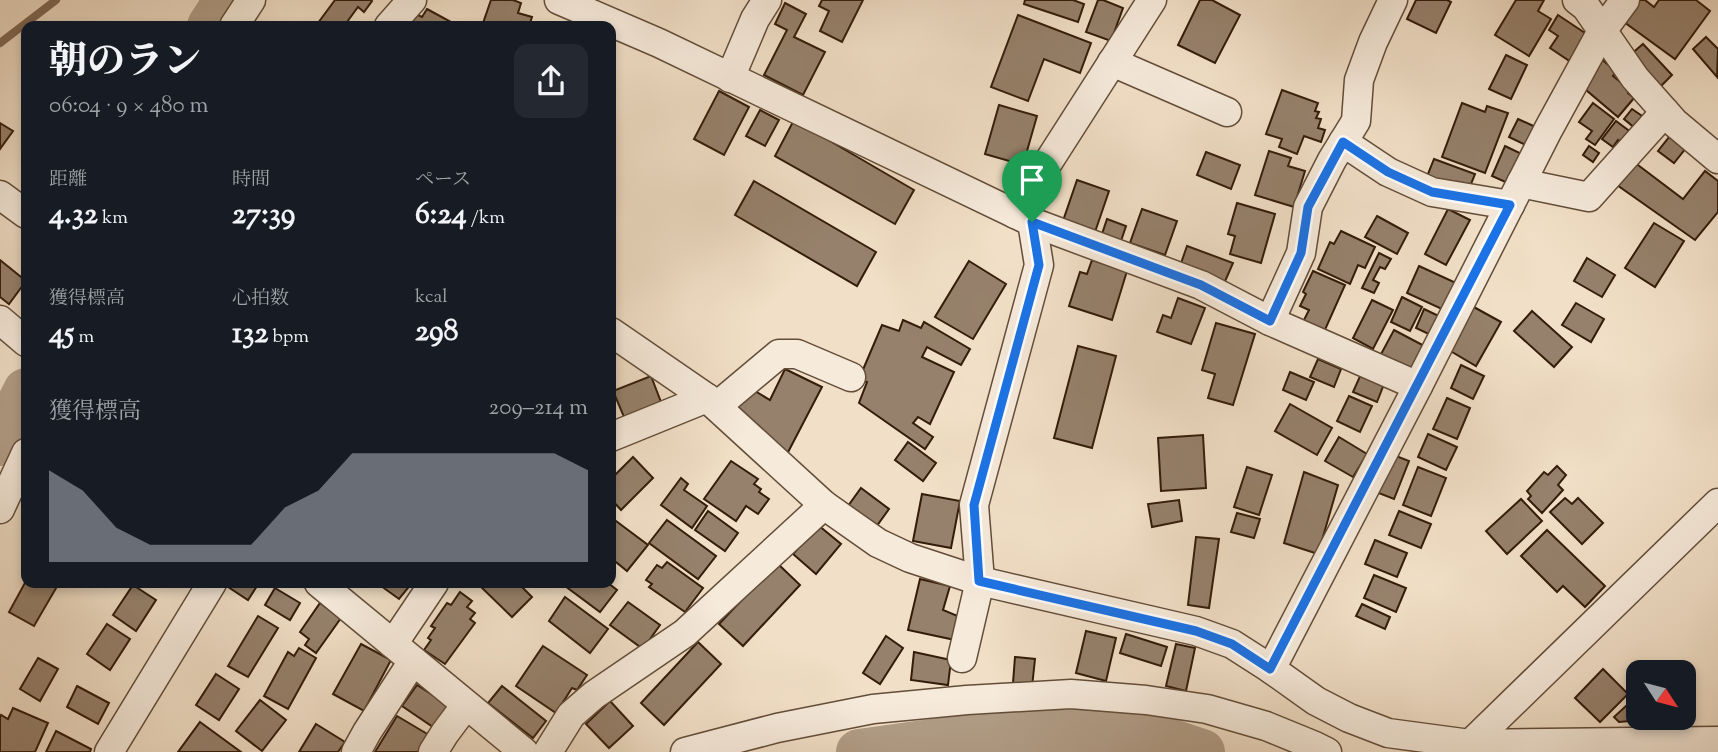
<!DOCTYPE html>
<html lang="ja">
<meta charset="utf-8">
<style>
:root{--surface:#171b24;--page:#242831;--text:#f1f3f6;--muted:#9ea1a6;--accent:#8c9099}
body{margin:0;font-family:"Sorts Mill Goudy","Noto Serif JP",serif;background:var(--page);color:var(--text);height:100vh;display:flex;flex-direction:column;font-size:26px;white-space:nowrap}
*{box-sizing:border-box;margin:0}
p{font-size:23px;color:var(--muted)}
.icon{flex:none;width:38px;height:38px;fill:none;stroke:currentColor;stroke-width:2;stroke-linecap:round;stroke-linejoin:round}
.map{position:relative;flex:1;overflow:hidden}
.side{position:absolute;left:21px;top:21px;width:595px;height:567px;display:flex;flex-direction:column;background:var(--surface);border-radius:14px;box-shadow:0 4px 10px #0003}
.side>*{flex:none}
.needle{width:46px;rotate:126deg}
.fabs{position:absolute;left:1626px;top:660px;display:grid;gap:14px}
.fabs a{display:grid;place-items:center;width:70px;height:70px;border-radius:14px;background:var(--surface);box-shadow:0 4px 10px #0003;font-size:35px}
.pin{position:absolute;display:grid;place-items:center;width:60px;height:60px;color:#fff;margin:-72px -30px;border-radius:50% 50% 50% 0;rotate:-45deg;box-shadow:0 0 7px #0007}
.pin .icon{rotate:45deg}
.round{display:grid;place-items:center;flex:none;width:74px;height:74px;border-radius:14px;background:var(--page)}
.head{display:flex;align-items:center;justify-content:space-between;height:119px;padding:0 28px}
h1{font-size:38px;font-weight:800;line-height:52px}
.stats{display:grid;grid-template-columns:repeat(3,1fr);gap:10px;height:119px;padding:7px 28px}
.stats div{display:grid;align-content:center}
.stats b{font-size:30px;font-weight:800}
.stats small{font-size:19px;font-weight:400}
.stats p{font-size:19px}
.chart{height:196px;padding:14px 28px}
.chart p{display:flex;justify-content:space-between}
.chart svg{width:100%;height:126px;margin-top:7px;fill:var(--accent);opacity:.7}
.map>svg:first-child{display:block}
</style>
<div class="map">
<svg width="1718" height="752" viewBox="0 0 1718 752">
<rect width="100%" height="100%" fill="#f1dfc7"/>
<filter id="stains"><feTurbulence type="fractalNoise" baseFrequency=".00286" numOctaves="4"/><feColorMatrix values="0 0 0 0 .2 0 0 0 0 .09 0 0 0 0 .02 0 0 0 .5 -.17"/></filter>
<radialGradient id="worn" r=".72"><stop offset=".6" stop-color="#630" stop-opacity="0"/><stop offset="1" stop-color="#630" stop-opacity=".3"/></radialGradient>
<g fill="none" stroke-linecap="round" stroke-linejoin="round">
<!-- stream -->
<polyline stroke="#7f6955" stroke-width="8" points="0,43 56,0"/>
<!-- river -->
<g stroke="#b19d87" stroke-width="46">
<polyline points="210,26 227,0"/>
<polyline points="0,443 26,391"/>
<polyline points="859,752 982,735 1075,732 1166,740 1202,752"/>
</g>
</g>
<!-- building -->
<g fill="#96816c" stroke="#341c0a" stroke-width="2">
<polygon points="335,0 371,0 372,1 364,12 358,7 344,26 322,26 318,23"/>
<polygon points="491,0 513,0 521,3 518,13 532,17 529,26 515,24 515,26 482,26"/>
<polygon points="822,0 863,0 842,42 820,31 829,11 819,6"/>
<polygon points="1025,0 1073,0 1084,4 1078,22 1024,4"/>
<polygon points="1098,0 1103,0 1123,8 1111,41 1086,32"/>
<polygon points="1200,0 1212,0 1240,15 1215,63 1178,45"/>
<polygon points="1416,0 1447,0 1451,2 1436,33 1407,19"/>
<polygon points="1516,0 1544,0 1538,11 1551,19 1529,56 1495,35"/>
<polygon points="1640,0 1645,0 1654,7 1659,0 1696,0 1710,11 1675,59 1624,22"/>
<polygon points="785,3 806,14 794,37 825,52 803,95 764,75 787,30 775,24"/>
<polygon points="427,9 453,23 451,26 405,26 412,12 422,17"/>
<polygon points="1018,15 1091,43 1080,73 1044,59 1028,101 991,87"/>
<polygon points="1558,15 1588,35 1571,62 1550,48 1558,36 1549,30"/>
<polygon points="1706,37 1718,49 1717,77 1693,49"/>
<polygon points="1643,44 1672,75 1660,87 1630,55"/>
<polygon points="1506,55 1527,65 1511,99 1489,89"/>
<polygon points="1600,58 1617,72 1613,76 1630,90 1628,93 1634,98 1618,117 1579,84"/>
<polygon points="1282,90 1318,103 1315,111 1319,112 1316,118 1321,119 1318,128 1325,130 1321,142 1304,136 1297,154 1279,147 1282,139 1266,134"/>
<polygon points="719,91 749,107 724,155 694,139"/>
<polygon points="1462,103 1485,112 1487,106 1508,113 1485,173 1442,157"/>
<polygon points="1593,103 1614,119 1595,145 1586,139 1592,131 1579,122"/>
<polygon points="999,105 1037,116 1023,165 985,154"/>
<polygon points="1632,109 1645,118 1636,129 1624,119"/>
<polygon points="760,110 779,120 765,146 746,136"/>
<polygon points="1518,119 1538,128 1530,147 1509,137"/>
<polygon points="794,120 914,190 895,224 775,156"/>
<polygon points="1616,121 1632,133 1623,144 1618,140 1613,147 1602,139"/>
<polygon points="0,123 13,131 0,149"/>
<polygon points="1670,136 1686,148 1674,163 1658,151"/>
<polygon points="1505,146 1526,156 1512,185 1492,176"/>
<polygon points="1589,146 1599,153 1593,162 1583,155"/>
<polygon points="1269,151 1291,158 1288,166 1305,171 1294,207 1255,195"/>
<polygon points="1206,152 1240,165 1231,189 1197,175"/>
<polygon points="1434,159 1475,174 1467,194 1426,179"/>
<polygon points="1634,162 1683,199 1705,171 1718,181 1718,212 1695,240 1617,185"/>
<polygon points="1077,180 1109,191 1095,232 1063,221"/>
<polygon points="754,181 876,252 857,286 735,215"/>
<polygon points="1237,203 1275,214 1261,263 1230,254 1235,236 1228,234"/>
<polygon points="1142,209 1177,221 1165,255 1130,243"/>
<polygon points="1448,209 1470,220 1446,265 1425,254"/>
<polygon points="1377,216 1408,233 1397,254 1365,237"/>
<polygon points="1107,219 1126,226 1120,244 1101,237"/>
<polygon points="1654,223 1684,241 1655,287 1625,268"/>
<polygon points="1341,231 1375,247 1365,268 1358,265 1350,284 1318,269 1330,242 1334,244"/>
<polygon points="1187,246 1233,263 1223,286 1179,269"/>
<polygon points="1379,253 1391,259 1385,269 1380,267 1373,280 1379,283 1374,293 1362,288"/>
<polygon points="1587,258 1615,275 1602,297 1574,281"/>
<polygon points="0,260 26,281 9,304 0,297"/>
<polygon points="1092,260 1127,271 1112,320 1069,306 1080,272 1087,274"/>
<polygon points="969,261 1006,284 973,339 935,317"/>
<polygon points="1419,266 1456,283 1444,310 1407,293"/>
<polygon points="1313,271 1345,285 1324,332 1303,322 1309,310 1300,306 1306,294 1303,292"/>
<polygon points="1402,297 1422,307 1410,331 1391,322"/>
<polygon points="1178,298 1205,308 1191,344 1157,332 1163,315 1171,318"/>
<polygon points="1372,300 1393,310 1373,349 1353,338"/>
<polygon points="1576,303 1604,319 1591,342 1562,325"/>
<polygon points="1472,306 1501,322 1476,366 1447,349"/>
<polygon points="1424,309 1445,319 1437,338 1416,328"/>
<polygon points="1532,311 1572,347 1554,367 1514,331"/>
<polygon points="903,320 921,328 924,322 970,349 961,365 927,347 922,357 954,372 930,424 918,417 913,423 933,437 925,449 859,403 867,382 859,379 882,325 899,331"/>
<polygon points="1216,323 1255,334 1233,405 1208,398 1215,374 1202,370"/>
<polygon points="1394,330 1430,349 1417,374 1380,356"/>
<polygon points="1078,346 1116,356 1092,448 1054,438"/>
<polygon points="1318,359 1341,369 1334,387 1310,377"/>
<polygon points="1461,365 1484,376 1473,399 1451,388"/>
<polygon points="785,369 822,387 786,456 736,407 748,387 770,400"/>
<polygon points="1290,372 1314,382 1306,400 1283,390"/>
<polygon points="1361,374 1384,384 1377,402 1353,392"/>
<polygon points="651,376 661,402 624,417 613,391"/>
<polygon points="1349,396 1372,406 1360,432 1337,421"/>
<polygon points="1447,398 1470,408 1457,439 1433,429"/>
<polygon points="1290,404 1332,428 1317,455 1275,431"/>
<polygon points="1428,434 1457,447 1446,470 1418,457"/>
<polygon points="1203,435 1206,488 1161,491 1158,438"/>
<polygon points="1339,437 1367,454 1353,477 1325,461"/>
<polygon points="908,442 936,463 923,481 895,460"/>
<polygon points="1391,454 1409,461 1394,499 1376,492"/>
<polygon points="633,457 653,478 621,510 611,499 611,479"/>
<polygon points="731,461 758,479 754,484 761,489 759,492 769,499 758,514 746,506 736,521 704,499"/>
<polygon points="1557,466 1566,475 1558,485 1563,490 1542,513 1528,499 1531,496 1527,491 1544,472 1548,475"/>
<polygon points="1247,467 1272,475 1259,515 1234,507"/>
<polygon points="1418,467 1446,478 1431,516 1403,505"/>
<polygon points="1304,472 1338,485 1318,554 1284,543"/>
<polygon points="681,478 688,484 684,490 707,506 692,528 661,505"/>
<polygon points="861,488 889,509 876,527 848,506"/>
<polygon points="922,494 960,501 951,548 913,541"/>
<polygon points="1565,498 1572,504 1578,498 1603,523 1582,544 1550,512"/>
<polygon points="1521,499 1542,521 1507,554 1486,531"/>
<polygon points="1179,500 1182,521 1152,527 1148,504"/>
<polygon points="708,511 738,533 725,551 695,530"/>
<polygon points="1399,511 1431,524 1421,548 1389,535"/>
<polygon points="1237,513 1260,519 1254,538 1231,532"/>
<polygon points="667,520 716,556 698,579 649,543"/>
<polygon points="616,521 648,545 627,571 611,558 611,527"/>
<polygon points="818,525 841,544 816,574 793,554"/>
<polygon points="1547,530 1605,586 1585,607 1563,586 1557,592 1521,556"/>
<polygon points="1196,537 1219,539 1209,608 1188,605"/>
<polygon points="1375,540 1407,553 1397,577 1365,564"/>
<polygon points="667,562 703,588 685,612 649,587 652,584 646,580 657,565 662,568"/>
<polygon points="777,563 800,585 743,646 719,624"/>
<polygon points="1374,575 1406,588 1396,612 1364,598"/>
<polygon points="920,579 950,586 943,610 960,617 955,640 908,630"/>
<polygon points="26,581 26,583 59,583 34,626 9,612"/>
<polygon points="226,583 259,583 248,600 225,585"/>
<polygon points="377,583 412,583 399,599"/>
<polygon points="477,583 518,583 532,597 512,617"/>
<polygon points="561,583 608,583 617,590 600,612"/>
<polygon points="133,585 156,600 136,631 113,615"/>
<polygon points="275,588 300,603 290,620 265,605"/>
<polygon points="460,592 472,601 467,607 475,613 470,619 475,623 445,664 424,650 431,640 428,638 435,628 431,626 447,603 451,605"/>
<polygon points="565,597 608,629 590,653 549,621"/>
<polygon points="628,602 660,625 643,649 610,625"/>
<polygon points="320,603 341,618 316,653 305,645 309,639 300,632"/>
<polygon points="1362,604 1390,617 1385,629 1356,616"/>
<polygon points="258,616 278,628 248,677 228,666"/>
<polygon points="107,624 130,639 110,670 87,654"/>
<polygon points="1086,631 1116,638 1106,681 1076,673"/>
<polygon points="1126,634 1167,647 1161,666 1120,653"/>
<polygon points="886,636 903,648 880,684 863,673"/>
<polygon points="698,642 721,664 664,725 641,703"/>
<polygon points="361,644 391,660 364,711 333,694"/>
<polygon points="1176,644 1195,648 1186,691 1166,686"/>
<polygon points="543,646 587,675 577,690 572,688 556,713 516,686"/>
<polygon points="299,648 316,658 288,709 264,696 288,652 294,656"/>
<polygon points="914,652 951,660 948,685 911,680"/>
<polygon points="1015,657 1035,659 1032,687 1013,683"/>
<polygon points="38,658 58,669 40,701 20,689"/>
<polygon points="1603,669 1628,694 1600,722 1575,698"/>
<polygon points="216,674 239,689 219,720 196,705"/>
<polygon points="417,685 448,705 433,727 402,706"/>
<polygon points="77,686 109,703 98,724 67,707"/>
<polygon points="502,686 546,721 533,738 488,703"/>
<polygon points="1638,695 1638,718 1645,718 1642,720 1619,722 1614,717"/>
<polygon points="260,700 286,720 262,751 236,731"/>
<polygon points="610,701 633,726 609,748 586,724"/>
<polygon points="13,708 48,723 35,752 0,752 0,717 1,715 8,719"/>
<polygon points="397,716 429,735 418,752 375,752"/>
<polygon points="200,722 241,752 178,752"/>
<polygon points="316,724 345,742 338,752 299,752"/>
<polygon points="56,731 91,749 90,752 46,752"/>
</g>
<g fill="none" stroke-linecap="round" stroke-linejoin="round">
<defs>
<g id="street">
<polyline points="559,0 659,43 1032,222 1201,285 1270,321 1418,386"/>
<polyline points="1577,0 1586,7 1635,78 1675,123 1718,159"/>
<polyline points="234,26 251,0"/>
<polyline points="389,26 412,0"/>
<polyline points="1112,62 1227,112"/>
<polyline points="730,78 755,19 767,0"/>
<polyline points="1343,142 1388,172 1432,192 1510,205"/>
<polyline points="1521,183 1589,197 1665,112"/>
<polyline points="0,195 26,214"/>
<polyline points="1015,214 1152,0"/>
<polyline points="0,320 26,342"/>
<polyline points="1270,321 1301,253 1308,207 1332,160 1356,121 1359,80 1373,42 1393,0"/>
<polyline points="611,332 707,398 824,505 878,543 910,558 980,581 1196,631 1232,644 1271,669 1316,701 1349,718 1388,733 1470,744 1718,741"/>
<polyline points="717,406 779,354 797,354 851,377"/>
<polyline points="611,437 707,398"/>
<polyline points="0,509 26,453"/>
<polyline points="319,583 524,752"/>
<polyline points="393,644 434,583"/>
<polyline points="962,658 980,581 974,505 1039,265 1032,222"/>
<polyline points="1271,669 1418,386 1548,130 1602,31 1625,0"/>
<polyline points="1464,750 1718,503"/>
<polyline points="109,752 212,583"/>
<polyline points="356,752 367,732 413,661"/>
<polyline points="433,752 445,733 466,705"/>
<polyline points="548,752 571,715 594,695 685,633 824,505"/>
<polyline points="685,752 777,728 873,709 967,700 1071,694 1146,700 1207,709 1266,726 1315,746 1327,752"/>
</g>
</defs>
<!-- street casing -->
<use href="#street" stroke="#634d39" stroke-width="31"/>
<!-- street -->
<use href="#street" stroke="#f6eadb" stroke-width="28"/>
</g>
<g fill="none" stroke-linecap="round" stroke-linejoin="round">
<defs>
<polygon id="route" points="1343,142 1388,172 1432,192 1510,205 1270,669 1232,644 1196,631 979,581 974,505 1039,265 1032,222 1201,285 1270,321 1301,253 1308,207"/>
</defs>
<!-- route casing -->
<use href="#route" stroke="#fff" stroke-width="14"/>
<!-- route -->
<use href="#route" stroke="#1a73e8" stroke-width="9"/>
</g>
<rect width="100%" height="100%" filter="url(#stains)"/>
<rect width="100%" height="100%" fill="url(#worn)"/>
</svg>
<div class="fabs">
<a><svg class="needle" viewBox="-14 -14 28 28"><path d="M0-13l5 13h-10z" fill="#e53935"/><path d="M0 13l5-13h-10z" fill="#9ea1a6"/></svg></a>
</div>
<div class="pin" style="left:1032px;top:222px;background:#1e9e55"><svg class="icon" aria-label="arrive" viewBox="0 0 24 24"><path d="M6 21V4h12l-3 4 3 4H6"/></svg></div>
<section class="side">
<div class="head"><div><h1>朝のラン</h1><p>06:04 · 9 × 480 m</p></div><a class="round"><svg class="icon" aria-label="share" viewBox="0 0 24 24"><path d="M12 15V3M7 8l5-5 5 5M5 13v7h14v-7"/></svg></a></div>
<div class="stats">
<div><p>距離</p><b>4.32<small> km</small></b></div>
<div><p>時間</p><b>27:39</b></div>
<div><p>ペース</p><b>6:24<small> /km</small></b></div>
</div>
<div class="stats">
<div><p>獲得標高</p><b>45<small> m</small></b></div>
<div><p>心拍数</p><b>132<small> bpm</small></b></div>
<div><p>kcal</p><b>298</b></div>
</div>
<div class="chart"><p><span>獲得標高</span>209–214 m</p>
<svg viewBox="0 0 160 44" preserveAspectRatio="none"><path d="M0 44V12L10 19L20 32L30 38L40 38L50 38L60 38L70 25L80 19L90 6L100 6L110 6L120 6L130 6L140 6L150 6L160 12V44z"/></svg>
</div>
</section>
</div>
